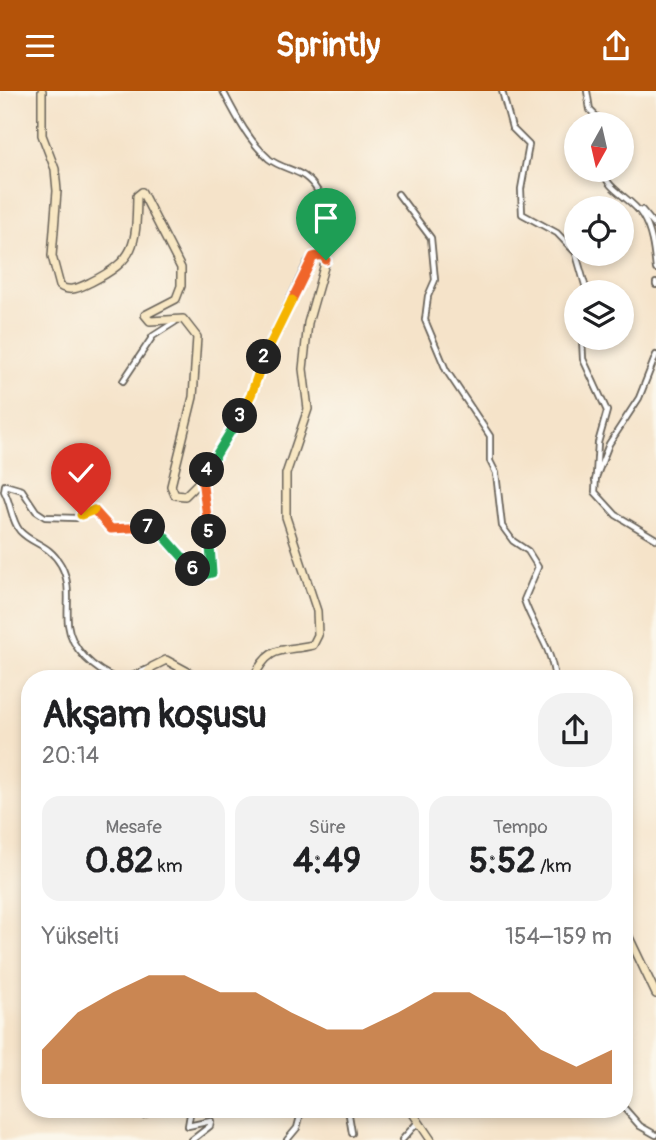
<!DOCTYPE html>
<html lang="tr">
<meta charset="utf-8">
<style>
:root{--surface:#fff;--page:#f2f2f2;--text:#202124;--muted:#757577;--accent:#b45309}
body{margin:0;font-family:Pangolin,sans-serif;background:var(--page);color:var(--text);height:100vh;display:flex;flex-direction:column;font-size:26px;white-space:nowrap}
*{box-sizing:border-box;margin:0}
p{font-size:23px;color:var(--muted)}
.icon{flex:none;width:38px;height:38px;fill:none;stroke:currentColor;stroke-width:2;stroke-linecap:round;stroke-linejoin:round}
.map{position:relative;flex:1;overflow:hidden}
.sheet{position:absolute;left:21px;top:579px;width:612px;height:448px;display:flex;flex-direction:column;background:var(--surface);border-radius:28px;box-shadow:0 4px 10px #0003}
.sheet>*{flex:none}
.needle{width:46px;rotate:188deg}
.controls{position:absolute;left:564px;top:21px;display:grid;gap:14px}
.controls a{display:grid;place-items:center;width:70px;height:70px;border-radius:50%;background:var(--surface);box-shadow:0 4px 10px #0003;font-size:35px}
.pin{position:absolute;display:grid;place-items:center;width:60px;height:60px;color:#fff;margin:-72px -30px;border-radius:50% 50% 50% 0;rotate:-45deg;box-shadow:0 0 7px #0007}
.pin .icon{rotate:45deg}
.km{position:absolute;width:35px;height:35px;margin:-18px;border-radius:50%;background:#222;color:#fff;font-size:19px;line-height:35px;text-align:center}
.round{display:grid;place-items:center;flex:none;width:74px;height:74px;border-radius:28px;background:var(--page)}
.overview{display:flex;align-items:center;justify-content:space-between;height:119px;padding:0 21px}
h1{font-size:38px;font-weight:700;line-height:52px}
.metrics{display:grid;grid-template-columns:repeat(3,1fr);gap:10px;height:119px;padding:7px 21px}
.metrics div{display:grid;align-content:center;border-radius:18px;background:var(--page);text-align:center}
.metrics b{font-size:35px;font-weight:700}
.metrics small{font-size:19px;font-weight:400}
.metrics p{font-size:19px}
.chart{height:196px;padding:14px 21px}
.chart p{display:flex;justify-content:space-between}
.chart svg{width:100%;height:126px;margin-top:7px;fill:var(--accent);opacity:.7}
header{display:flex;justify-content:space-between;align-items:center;height:91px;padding:0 21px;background:var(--accent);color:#fff;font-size:32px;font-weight:700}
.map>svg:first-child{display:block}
</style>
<header><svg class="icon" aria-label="menu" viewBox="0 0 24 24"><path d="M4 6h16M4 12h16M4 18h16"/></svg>Sprintly<svg class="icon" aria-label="share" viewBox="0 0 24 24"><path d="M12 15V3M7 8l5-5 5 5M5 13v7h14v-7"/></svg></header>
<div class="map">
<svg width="656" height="1049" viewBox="0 0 656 1049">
<rect width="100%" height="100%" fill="#fbf7ec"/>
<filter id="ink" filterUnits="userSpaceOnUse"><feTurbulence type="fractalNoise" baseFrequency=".0143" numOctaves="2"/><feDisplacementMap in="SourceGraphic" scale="14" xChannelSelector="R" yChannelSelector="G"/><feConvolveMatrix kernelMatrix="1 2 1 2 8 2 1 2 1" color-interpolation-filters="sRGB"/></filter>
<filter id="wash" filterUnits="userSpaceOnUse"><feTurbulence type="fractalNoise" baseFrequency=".00686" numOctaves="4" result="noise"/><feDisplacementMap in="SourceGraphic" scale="28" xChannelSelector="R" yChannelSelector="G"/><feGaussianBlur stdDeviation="1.57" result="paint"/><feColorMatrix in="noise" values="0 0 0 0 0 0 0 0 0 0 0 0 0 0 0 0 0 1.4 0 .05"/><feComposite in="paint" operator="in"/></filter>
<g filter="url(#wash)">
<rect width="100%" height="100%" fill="#f5e3c9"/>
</g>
<g filter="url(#ink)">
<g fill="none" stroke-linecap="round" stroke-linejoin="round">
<defs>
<g id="street">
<path d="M223 0C236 25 248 49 269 68 279 76 293 78 304 85 328 102 331 140 324 165"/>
<polyline points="502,0 512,37 529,54 521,98 522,123 557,142 576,162"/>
<polyline points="587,0 590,19 604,33"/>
<path d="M603 79C606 99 632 107 642 124 652 140 654 159 656 178"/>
<path d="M398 103 431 147 435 189 428 205 425 229 446 279 490 345V370L496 382 502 435 513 450 528 460 538 476 524 509C535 541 550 551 555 588"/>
<polyline points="642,119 656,136"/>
<polyline points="576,163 587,201"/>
<polyline points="656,192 656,194"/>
<polyline points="582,247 583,268 607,320 598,352 595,401 616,424 656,448"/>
<polyline points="123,290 153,245 175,231"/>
<polyline points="595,389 609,353 639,307 656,264"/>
<path d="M117 588C95 579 71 559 68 533 66 513 72 494 61 474 48 452 33 454 20 440 11 429 11 412 4 400L5 394 22 399 36 420 45 426 76 427 91 418 111 438C125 440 142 433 155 438 175 447 185 485 207 486L213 476 202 388"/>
<polyline points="125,588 148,578"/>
<polyline points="625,699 625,705"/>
<polyline points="625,945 625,949"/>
<polyline points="141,1018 144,1024 155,1018"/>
<polyline points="191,1018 188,1035 211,1030 210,1035 192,1049"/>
<polyline points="348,1018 352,1042"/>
<polyline points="625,1018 640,1035 656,1044"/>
<polyline points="287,1049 297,1037 302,1018"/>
<polyline points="402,1049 418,1031"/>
</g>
<g id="secondary">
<path d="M42 0V44L55 78 57 100 52 165 60 195C70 202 81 196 91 191 137 168 136 153 137 105L142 101 181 177V195L176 208 145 224 150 230 183 228 197 246 193 306 171 395 175 404 185 405 202 388 251 304 264 265 308 172 313 166 322 164 326 169 308 232 303 278 308 318 286 383V426L317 520 318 544 313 554C282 561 269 553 253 588"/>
<polyline points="142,588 152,576 166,569 201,588"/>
<polyline points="625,838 656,903"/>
<polyline points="410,1018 431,1049"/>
</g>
</defs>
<!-- street casing -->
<use href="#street" stroke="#686259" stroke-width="8"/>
<!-- secondary casing -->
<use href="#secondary" stroke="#686259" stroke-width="10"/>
<!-- street -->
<use href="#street" stroke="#fff" stroke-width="4.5"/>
<!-- secondary -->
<use href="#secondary" stroke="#f8e7c3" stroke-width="7"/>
</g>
</g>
<g fill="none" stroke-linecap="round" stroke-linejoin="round" filter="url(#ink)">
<defs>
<polyline id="split-1" points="292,209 313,166 322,164 326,169"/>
<polyline id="split-2" points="264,266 292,209"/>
<polyline id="split-3" points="240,325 251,304 264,266"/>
<polyline id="split-4" points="207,379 240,325"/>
<polyline id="split-5" points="207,379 202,388 209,441"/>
<polyline id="split-6" points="193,478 201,485 212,482 209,441"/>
<polyline id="split-7" points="148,436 163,444 193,478"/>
<polyline id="split-8" points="94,419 111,438 148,436"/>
<polyline id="split-9" points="81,424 94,419"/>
</defs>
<!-- split-1 casing -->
<use href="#split-1" stroke="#fff" stroke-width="14"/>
<!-- split-2 casing -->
<use href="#split-2" stroke="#fff" stroke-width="14"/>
<!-- split-3 casing -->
<use href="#split-3" stroke="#fff" stroke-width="14"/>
<!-- split-4 casing -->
<use href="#split-4" stroke="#fff" stroke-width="14"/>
<!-- split-5 casing -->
<use href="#split-5" stroke="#fff" stroke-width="14"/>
<!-- split-6 casing -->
<use href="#split-6" stroke="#fff" stroke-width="14"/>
<!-- split-7 casing -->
<use href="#split-7" stroke="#fff" stroke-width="14"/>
<!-- split-8 casing -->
<use href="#split-8" stroke="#fff" stroke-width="14"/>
<!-- split-9 casing -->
<use href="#split-9" stroke="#fff" stroke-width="14"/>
<!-- split-1 -->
<use href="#split-1" stroke="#f0652b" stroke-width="9"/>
<!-- split-2 -->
<use href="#split-2" stroke="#f5b400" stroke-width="9"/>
<!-- split-3 -->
<use href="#split-3" stroke="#f5b400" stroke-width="9"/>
<!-- split-4 -->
<use href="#split-4" stroke="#22a559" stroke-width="9"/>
<!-- split-5 -->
<use href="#split-5" stroke="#f0652b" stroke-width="9"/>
<!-- split-6 -->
<use href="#split-6" stroke="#22a559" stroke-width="9"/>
<!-- split-7 -->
<use href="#split-7" stroke="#22a559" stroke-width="9"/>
<!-- split-8 -->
<use href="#split-8" stroke="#f0652b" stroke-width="9"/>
<!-- split-9 -->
<use href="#split-9" stroke="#f5b400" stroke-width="9"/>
</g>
</svg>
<div class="controls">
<a><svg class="needle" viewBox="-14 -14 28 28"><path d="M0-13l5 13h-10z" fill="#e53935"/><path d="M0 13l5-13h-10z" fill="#757577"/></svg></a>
<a><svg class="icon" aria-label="locate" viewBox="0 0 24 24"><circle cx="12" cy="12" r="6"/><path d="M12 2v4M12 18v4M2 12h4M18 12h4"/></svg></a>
<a><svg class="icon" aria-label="layers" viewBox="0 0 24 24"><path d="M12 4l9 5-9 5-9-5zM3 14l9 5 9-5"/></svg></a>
</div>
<div class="pin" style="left:326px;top:169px;background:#1e9e55"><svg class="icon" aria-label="arrive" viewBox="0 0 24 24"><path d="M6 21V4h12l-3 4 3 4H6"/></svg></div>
<div class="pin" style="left:81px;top:424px;background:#d93025"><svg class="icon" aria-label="check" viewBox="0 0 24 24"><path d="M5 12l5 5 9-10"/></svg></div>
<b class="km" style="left:264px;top:266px">2</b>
<b class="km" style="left:240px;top:325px">3</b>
<b class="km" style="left:207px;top:379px">4</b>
<b class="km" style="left:209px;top:441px">5</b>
<b class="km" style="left:193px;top:478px">6</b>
<b class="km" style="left:148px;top:436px">7</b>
<section class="sheet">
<div class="overview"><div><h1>Akşam koşusu</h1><p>20:14</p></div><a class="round"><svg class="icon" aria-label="share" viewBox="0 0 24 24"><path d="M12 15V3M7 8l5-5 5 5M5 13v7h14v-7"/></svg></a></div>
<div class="metrics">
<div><p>Mesafe</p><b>0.82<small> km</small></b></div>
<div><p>Süre</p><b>4:49</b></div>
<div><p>Tempo</p><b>5:52<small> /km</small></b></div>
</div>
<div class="chart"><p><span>Yükselti</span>154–159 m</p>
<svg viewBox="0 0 160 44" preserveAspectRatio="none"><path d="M0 44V32L10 19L20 12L30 6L40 6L50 12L60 12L70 19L80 25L90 25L100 19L110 12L120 12L130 19L140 32L150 38L160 32V44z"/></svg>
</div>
</section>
</div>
